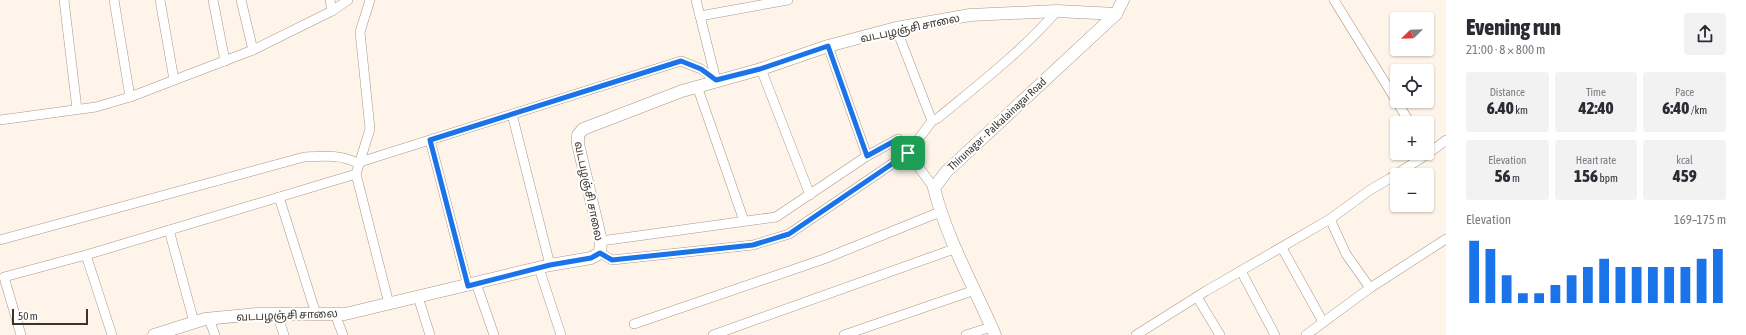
<!DOCTYPE html>
<meta charset="utf-8">
<style>
:root{--surface:#fff;--page:#f2f2f3;--text:#2b2b33;--muted:#7c7c81;--accent:#1a73e8}
body{margin:0;font-family:"Asap Condensed","Noto Sans Tamil",sans-serif;background:var(--page);color:var(--text);height:100vh;display:flex;flex-direction:column;font-size:15px;white-space:nowrap}
*{box-sizing:border-box;margin:0}
p{font-size:13px;color:var(--muted)}
.icon{flex:none;width:22px;height:22px;fill:none;stroke:currentColor;stroke-width:2;stroke-linecap:round;stroke-linejoin:round}
.map{position:relative;flex:1;overflow:hidden}
.drawer{display:flex;flex-direction:column;background:var(--surface);width:300px}
.drawer>*{flex:none}
.needle{width:26px;rotate:247deg}
.controls{position:absolute;left:1390px;top:12px;display:grid;gap:8px}
.controls a{display:grid;place-items:center;width:44px;height:44px;border-radius:4px;background:var(--surface);box-shadow:0 1px 3px #0004;font-size:20px}
.scale{position:absolute;left:12px;bottom:10px;width:76px;box-sizing:border-box;padding-left:4px;border:2px solid #3a342d;border-top:0;font-size:11px;line-height:14px;white-space:nowrap;color:#3a342d;-webkit-text-stroke:3px #fff;paint-order:stroke}
.pin{position:absolute;display:grid;place-items:center;width:34px;height:34px;color:#fff;margin:-17px;border-radius:8px;box-shadow:0 2px 6px #0006}
.round{display:grid;place-items:center;flex:none;width:42px;height:42px;border-radius:4px;background:var(--page)}
.head{display:flex;align-items:center;justify-content:space-between;height:68px;padding:0 20px}
h1{font-size:22px;font-weight:800;line-height:30px}
.figures{display:grid;grid-template-columns:repeat(3,1fr);gap:6px;height:68px;padding:4px 20px}
.figures div{display:grid;align-content:center;border-radius:4px;background:var(--page);text-align:center}
.figures b{font-size:17px;font-weight:800}
.figures small{font-size:11px;font-weight:400}
.figures p{font-size:11px}
.chart{height:112px;padding:8px 20px}
.chart p{display:flex;justify-content:space-between}
.chart svg{width:100%;height:72px;margin-top:4px;stroke:var(--accent);stroke-width:6}
main{display:flex;flex:1;min-height:0}
.map>svg:first-child{display:block}
</style>
<main>
<div class="map">
<svg width="1446" height="335" viewBox="0 0 1446 335">
<rect width="100%" height="100%" fill="#fef4ea"/>
<g fill="none" stroke-linecap="round" stroke-linejoin="round">
<defs>
<g id="street">
<polyline points="64,0 77,109"/>
<polyline points="114,0 130,97"/>
<polyline points="160,0 174,80"/>
<polyline points="213,0 225,61"/>
<polyline points="241,0 253,50"/>
<polyline points="330,0 332,11"/>
<polyline points="370,0 360,32 370,129 356,174 389,304"/>
<polyline points="696,0 716,80"/>
<polyline points="1334,0 1410,123"/>
<polyline points="700,16 788,0"/>
<polyline points="896,28 932,121"/>
<polyline points="828,46 867,156"/>
<polyline points="761,69 810,195"/>
<polyline points="697,86 744,221"/>
<polyline points="512,114 550,265"/>
<polyline points="0,120 96,107 130,97 253,50 332,11 348,0"/>
<polyline points="430,140 468,286"/>
<polyline points="1429,153 1446,140"/>
<polyline points="360,162 681,61 701,69 716,80"/>
<polyline points="279,197 316,314"/>
<polyline points="1330,219 1346,254 1370,288"/>
<polyline points="169,230 194,322"/>
<path d="M0 240 304 157C322 156 342 154 359 164"/>
<polyline points="601,241 776,217 867,156 898,139 934,188"/>
<polyline points="1282,248 1323,322"/>
<path d="M600 253 612 260 753 245 789 234 908 153 932 121 938 118C979 84 1022 51 1057 11"/>
<polyline points="86,255 112,335"/>
<polyline points="539,268 561,335"/>
<polyline points="1241,271 1275,335"/>
<polyline points="476,283 494,335"/>
<polyline points="418,297 430,335"/>
<polyline points="1197,297 1220,335"/>
<polyline points="277,314 284,335"/>
<polyline points="335,314 343,335"/>
<polyline points="209,319 215,335"/>
<polyline points="634,324 824,259 940,212"/>
<polyline points="21,335 4,277 86,255 356,174"/>
<polyline points="713,335 954,249"/>
<polyline points="844,335 975,290"/>
<polyline points="966,335 991,327"/>
<polyline points="1136,335 1206,291 1330,219 1370,190 1389,179 1429,153 1427,150"/>
<polyline points="1306,335 1370,288 1446,239"/>
</g>
<g id="secondary">
<polyline points="154,335 205,319 257,314 345,314 550,265 591,258 600,253 601,241 578,144 578,135 583,129 682,91 761,69 828,46 896,28 970,15 1057,11 1116,14"/>
<path d="M995 335C974 286 947 240 934 188L947 171 1116 14 1123 0"/>
</g>
</defs>
<!-- street casing -->
<use href="#street" stroke="#a79888" stroke-width="10"/>
<!-- secondary casing -->
<use href="#secondary" stroke="#a79888" stroke-width="13"/>
<!-- street -->
<use href="#street" stroke="#fff" stroke-width="9"/>
<!-- secondary -->
<use href="#secondary" stroke="#fff" stroke-width="12"/>
</g>
<g fill="none" stroke-linecap="round" stroke-linejoin="round">
<defs>
<polygon id="route" points="828,46 867,156 898,139 908,153 789,234 753,245 612,260 600,253 591,258 550,265 468,286 430,140 681,61 701,69 716,80 760,69"/>
</defs>
<!-- route casing -->
<use href="#route" stroke="#fff" stroke-width="8"/>
<!-- route -->
<use href="#route" stroke="#1a73e8" stroke-width="5"/>
</g>
<g text-anchor="middle" dominant-baseline="central" stroke-width="4" stroke-linejoin="round" paint-order="stroke">
<!-- street labels -->
<g font-size="11" fill="#3a342d" stroke="#fff">
<text transform="translate(910 28) rotate(-12)">வடபழஞ்சி சாலை</text>
<text transform="translate(997 124) rotate(-43)">Thirunagar - Palkalainagar Road</text>
<text transform="translate(589 191) rotate(78)">வடபழஞ்சி சாலை</text>
<text transform="translate(287 315) rotate(-2)">வடபழஞ்சி சாலை</text>
</g>
</g>
</svg>
<div class="controls">
<a><svg class="needle" viewBox="-14 -14 28 28"><path d="M0-13l5 13h-10z" fill="#e53935"/><path d="M0 13l5-13h-10z" fill="#7c7c81"/></svg></a>
<a><svg class="icon" aria-label="locate" viewBox="0 0 24 24"><circle cx="12" cy="12" r="6"/><path d="M12 2v4M12 18v4M2 12h4M18 12h4"/></svg></a>
<a>+</a>
<a>−</a>
</div>
<div class="scale">50 m</div>
<div class="pin" style="left:908px;top:153px;background:#1e9e55"><svg class="icon" aria-label="arrive" viewBox="0 0 24 24"><path d="M6 21V4h12l-3 4 3 4H6"/></svg></div>
</div>
<section class="drawer">
<div class="head"><div><h1>Evening run</h1><p>21:00 · 8 × 800 m</p></div><a class="round"><svg class="icon" aria-label="share" viewBox="0 0 24 24"><path d="M12 15V3M7 8l5-5 5 5M5 13v7h14v-7"/></svg></a></div>
<div class="figures">
<div><p>Distance</p><b>6.40<small> km</small></b></div>
<div><p>Time</p><b>42:40</b></div>
<div><p>Pace</p><b>6:40<small> /km</small></b></div>
</div>
<div class="figures">
<div><p>Elevation</p><b>56<small> m</small></b></div>
<div><p>Heart rate</p><b>156<small> bpm</small></b></div>
<div><p>kcal</p><b>459</b></div>
</div>
<div class="chart"><p><span>Elevation</span>169–175 m</p>
<svg viewBox="0 0 160 44" preserveAspectRatio="none"><path d="M5 44V6M15 44V11M25 44V27M35 44V38M45 44V38M55 44V33M65 44V27M75 44V22M85 44V17M95 44V22M105 44V22M115 44V22M125 44V22M135 44V22M145 44V17M155 44V11"/></svg>
</div>
</section>
</main>
